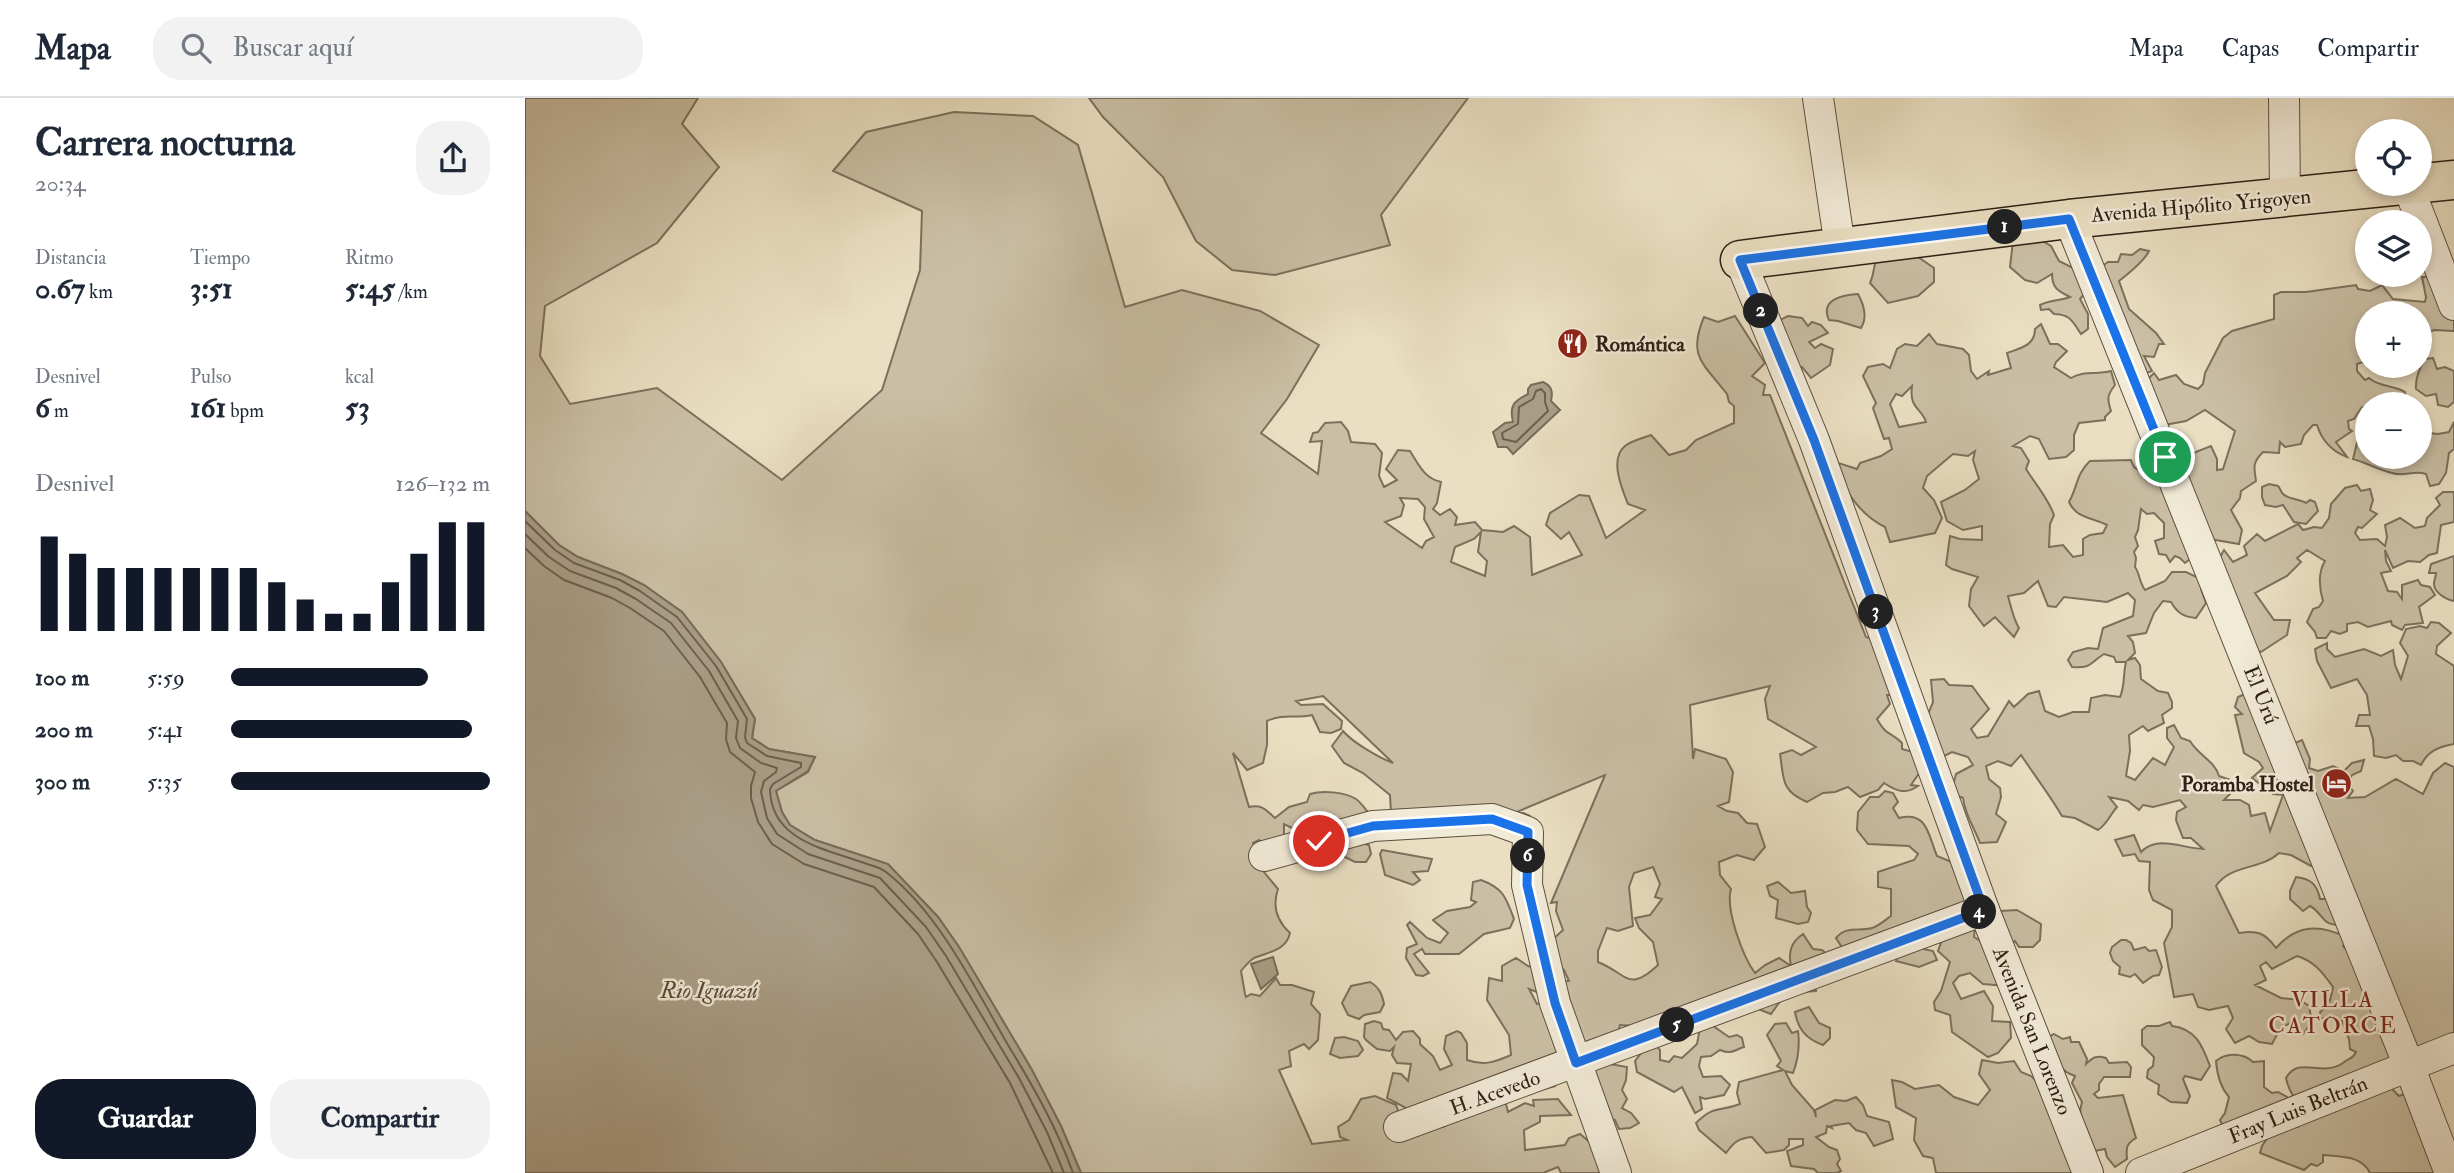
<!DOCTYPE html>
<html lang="es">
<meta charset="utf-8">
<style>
:root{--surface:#fff;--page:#f2f2f3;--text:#1f2937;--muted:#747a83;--line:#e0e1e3;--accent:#111827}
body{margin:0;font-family:"IM FELL Double Pica",serif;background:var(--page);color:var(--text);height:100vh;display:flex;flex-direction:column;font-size:26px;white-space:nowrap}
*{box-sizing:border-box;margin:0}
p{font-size:23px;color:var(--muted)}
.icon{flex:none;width:38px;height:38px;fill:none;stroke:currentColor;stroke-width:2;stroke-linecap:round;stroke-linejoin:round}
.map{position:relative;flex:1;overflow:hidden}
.side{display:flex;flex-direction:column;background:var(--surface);width:525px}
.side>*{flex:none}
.tools{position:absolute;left:1830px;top:21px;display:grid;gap:14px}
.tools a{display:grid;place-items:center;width:77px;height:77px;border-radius:50%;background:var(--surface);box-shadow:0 4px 10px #0003;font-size:35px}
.pin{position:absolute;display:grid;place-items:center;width:60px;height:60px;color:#fff;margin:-30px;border:4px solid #fff;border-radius:50%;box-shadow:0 2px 7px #0007}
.km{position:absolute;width:35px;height:35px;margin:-18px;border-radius:50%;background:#222;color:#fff;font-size:19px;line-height:35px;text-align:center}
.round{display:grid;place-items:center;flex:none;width:74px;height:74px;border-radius:28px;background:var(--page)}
.summary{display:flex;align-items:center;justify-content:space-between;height:119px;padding:0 35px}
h1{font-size:38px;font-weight:700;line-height:52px}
.stats{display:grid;grid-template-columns:repeat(3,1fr);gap:10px;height:119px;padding:7px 35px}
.stats div{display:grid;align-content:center}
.stats b{font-size:30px;font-weight:700}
.stats small{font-size:19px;font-weight:400}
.stats p{font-size:19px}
.chart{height:196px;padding:14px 35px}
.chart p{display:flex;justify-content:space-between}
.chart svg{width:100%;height:126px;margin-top:7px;stroke:var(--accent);stroke-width:6}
.action{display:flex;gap:14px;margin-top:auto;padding:14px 35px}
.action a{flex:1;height:80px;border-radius:28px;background:var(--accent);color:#fff;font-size:28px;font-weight:700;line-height:80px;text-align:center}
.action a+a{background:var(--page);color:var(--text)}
ul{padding:0 35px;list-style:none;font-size:23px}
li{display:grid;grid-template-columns:112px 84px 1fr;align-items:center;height:52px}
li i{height:18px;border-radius:9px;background:var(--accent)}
header{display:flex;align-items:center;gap:42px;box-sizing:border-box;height:98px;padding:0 35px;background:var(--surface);border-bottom:2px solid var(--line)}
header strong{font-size:33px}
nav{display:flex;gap:38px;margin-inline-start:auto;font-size:24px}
.search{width:490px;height:63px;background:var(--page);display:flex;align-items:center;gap:18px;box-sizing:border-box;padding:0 24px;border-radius:28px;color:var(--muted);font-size:26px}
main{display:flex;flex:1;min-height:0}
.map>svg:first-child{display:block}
</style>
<header>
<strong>Mapa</strong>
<div class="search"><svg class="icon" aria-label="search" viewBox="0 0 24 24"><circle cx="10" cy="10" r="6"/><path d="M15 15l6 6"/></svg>Buscar aquí</div>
<nav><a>Mapa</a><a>Capas</a><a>Compartir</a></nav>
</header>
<main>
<section class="side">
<div class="summary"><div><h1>Carrera nocturna</h1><p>20:34</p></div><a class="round"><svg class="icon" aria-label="share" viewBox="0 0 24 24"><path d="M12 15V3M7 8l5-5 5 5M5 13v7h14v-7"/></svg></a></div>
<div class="stats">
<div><p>Distancia</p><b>0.67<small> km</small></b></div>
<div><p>Tiempo</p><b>3:51</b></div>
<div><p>Ritmo</p><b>5:45<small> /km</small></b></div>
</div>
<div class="stats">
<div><p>Desnivel</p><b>6<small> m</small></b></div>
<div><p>Pulso</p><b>161<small> bpm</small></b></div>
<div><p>kcal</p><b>53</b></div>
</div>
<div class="chart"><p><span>Desnivel</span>126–132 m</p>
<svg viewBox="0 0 160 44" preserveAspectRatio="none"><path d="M5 44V11M15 44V17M25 44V22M35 44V22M45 44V22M55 44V22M65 44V22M75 44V22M85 44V27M95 44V33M105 44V38M115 44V38M125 44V27M135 44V17M145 44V6M155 44V6"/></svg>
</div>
<ul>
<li><b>100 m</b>5:59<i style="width:76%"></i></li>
<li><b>200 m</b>5:41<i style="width:93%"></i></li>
<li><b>300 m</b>5:35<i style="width:100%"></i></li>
</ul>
<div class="action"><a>Guardar</a><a>Compartir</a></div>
</section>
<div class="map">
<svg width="1929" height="1075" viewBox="0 0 1929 1075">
<rect width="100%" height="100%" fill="#eadfc2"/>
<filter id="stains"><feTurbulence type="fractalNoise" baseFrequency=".00286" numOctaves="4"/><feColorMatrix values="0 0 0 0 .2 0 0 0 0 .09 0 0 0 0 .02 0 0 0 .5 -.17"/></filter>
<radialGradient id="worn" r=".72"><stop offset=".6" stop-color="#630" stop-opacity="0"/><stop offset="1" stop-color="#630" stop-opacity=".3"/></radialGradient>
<!-- green -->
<g fill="#cabfa5" stroke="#7c705d" stroke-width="2" fill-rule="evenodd">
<path d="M0 0H173L157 26 194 69 132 145 20 208 15 258 45 306 132 290 257 382 357 292 395 172 397 113 308 73 341 34 429 14 508 18 553 47 600 209 657 192 735 213 794 247 762 301 736 335 793 376 797 343 785 344 788 335 793 334 800 325 816 324 823 333 826 344 850 346 857 355 854 378 859 389 872 382 861 371 873 352 885 353C894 367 899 380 916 384L912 405 908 411 915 417 925 411 932 419 930 427 950 424 957 432 978 434 989 428 1005 439 1007 477 1057 457 1044 434 1036 441 1021 427 1025 415 1054 397 1064 398 1081 440 1120 412 1103 406C1097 391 1084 361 1100 348 1106 343 1118 340 1126 337L1144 357 1161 352 1171 342 1209 325V308L1204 304 1202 296C1179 266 1162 259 1179 219L1193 224 1210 218 1240 265 1227 278 1240 287 1238 297H1245L1341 539 1348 541 1362 588 1370 597H1362L1365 606 1352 621C1362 639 1365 633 1377 645V651L1392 655 1395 674 1386 687 1393 688C1380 697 1371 693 1359 685L1353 692 1335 699 1323 689 1310 694 1298 695 1282 704C1256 693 1259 682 1255 656L1267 652 1276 657 1291 649 1243 621 1240 601 1245 588 1165 607 1168 661 1170 651 1201 661 1208 674 1204 704 1193 708 1202 713 1213 715 1222 725 1232 726 1240 749 1229 762 1212 757 1194 764 1195 777 1206 791C1200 811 1218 859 1230 875L1240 867 1254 860 1266 868C1263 854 1266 844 1278 836L1288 851 1297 852 1305 859 1289 880 1291 893 1261 895 1246 916 1228 909 1111 928 1095 927 1091 942 1036 981 1030 988 980 1002 983 1014 1000 1005 1009 1008 1008 1002 1033 1001 1046 1017 1015 1018V1024L999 1032 1000 1052 1040 1047 1044 1040 1055 1036 1074 1052 1084 1075H1036L1033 1069 1018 1075H556L536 1028 507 972 434 849 413 819 363 766 290 742 265 727 257 714 251 693 283 674 290 659 244 651 227 640 230 621 196 564 157 514 119 487 97 476 53 459 34 447 0 413ZM875 400 893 401 900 409 899 421 909 439 901 443 897 450 860 424 876 418 879 407ZM956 434 953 454 962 463 960 478 926 464 930 449 949 441ZM798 598 868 665C855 660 828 645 818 633L807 648 819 665 838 675 865 697 866 715 1006 726 1005 718 994 713 1080 677 1026 805 1032 804 1031 813 1038 832 1025 844 1023 862 1039 872 1044 883 1035 884 1023 903 1012 906 1004 891 1017 896 1013 871 1003 868 991 860 977 868V883L964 880 962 902 984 937 986 957C970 964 959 968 942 962V945L936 935 932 933 921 938 919 951 927 967 915 972 908 958 895 946V941L888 933 878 934 871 942 864 932 858 931 856 925 849 923 840 926 839 939 841 942 852 951 865 953 869 949 867 957 872 965 886 966 883 983 876 976 868 975 862 1000 917 1029 867 1036 875 1018 871 1007 850 998 836 1001 824 1022 813 1029 815 1039 822 1042 787 1046 754 972 766 968 764 953 779 946 784 951 793 942 795 916 786 906 789 894 767 887H755L751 880 735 898 726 896 721 899 720 896 716 873C720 868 724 863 729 860 743 854 761 853 765 835 751 822 747 808 753 791L734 768 728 745 734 742 744 752 759 742V726L781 737 847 719C842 714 837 705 831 701 820 694 797 692 785 696L782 704 764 709 750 720C741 712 737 706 724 709L708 655 722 672 738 665 742 647V623C760 615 769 621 787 617L795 634 806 635 816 631 817 623 798 606 776 607 771 603ZM1128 769 1135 786 1130 799 1137 801 1125 817 1110 820 1114 830 1128 844 1133 867C1103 895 1103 876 1073 864V853L1082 830 1093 833 1108 828 1104 789 1109 775Z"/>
<polygon points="564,0 943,0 856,117 865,147 750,177 707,172 671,143 638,79 578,19"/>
<path d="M1514 141 1526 148 1534 163 1556 174 1562 193 1555 201 1563 216V231L1556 236C1548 224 1545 216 1529 216L1524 211 1516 212 1515 207C1525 202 1534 203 1545 199 1533 193 1527 190 1527 176L1512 185 1500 182 1485 169 1488 143Z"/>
<path d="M1615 151 1624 153C1619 163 1603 176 1594 183L1604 211 1631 235 1639 246H1634L1629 259 1619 258 1627 273 1619 276 1576 169 1583 164H1593L1596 156 1607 157Z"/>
<path d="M1354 155 1393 159 1409 170V184L1393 198 1363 205 1345 185C1350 174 1348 166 1354 155Z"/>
<path d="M1897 179H1903L1929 210V233L1909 232 1895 239V215H1843V230L1834 237 1836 248 1843 253V266L1838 264 1832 266V273L1840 282 1844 280C1854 289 1869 287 1880 294L1881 303 1843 306V310L1837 309 1829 321 1823 323 1824 331 1827 333 1811 344 1822 359C1806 353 1797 343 1792 327H1788L1779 337 1776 346 1760 349 1755 344 1754 355 1738 354C1727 365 1729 369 1731 383L1716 393 1715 400 1706 412 1717 432 1714 446 1673 439 1674 454 1660 465 1655 460 1650 458 1645 464 1641 457 1634 456 1630 443 1639 440V425L1629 415 1622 416 1616 411 1613 432 1610 439 1613 448 1609 454 1611 460 1610 469C1615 476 1614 484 1620 492L1640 483 1647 474H1661L1678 482 1676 491 1681 505 1671 520C1659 519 1652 515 1646 504L1638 503 1629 515 1621 535 1603 538 1608 544 1610 555 1603 562 1610 560 1615 567 1616 581 1633 593 1643 595 1647 604V610L1637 617 1639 625 1623 633 1618 628 1604 637 1605 653 1601 678 1610 682 1628 660 1640 667 1649 649 1642 640V630L1649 627 1656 640 1665 643C1673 657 1690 663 1694 678L1708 683 1707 694 1699 702H1715L1724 707 1726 718 1740 715 1745 733 1758 697 1748 696 1727 680 1738 670 1734 664 1719 655 1710 617 1717 616 1710 609 1713 599 1720 596 1763 648 1777 642 1785 661 1784 670 1793 673 1808 668 1819 673 1827 665 1839 662 1836 673 1827 677 1822 685 1828 693 1823 700 1840 699 1871 681 1898 696 1908 675 1920 665 1929 669V940L1923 952 1884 948 1797 761 1786 768 1766 757 1754 755C1736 772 1706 766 1691 788L1714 835C1733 832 1740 835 1751 850 1772 826 1795 826 1823 840L1818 848 1826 856 1871 944 1862 986 1874 998 1884 994 1924 1075H1845C1836 1057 1816 1059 1798 1057V1064L1792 1068 1786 1066 1779 1072 1735 1055 1737 1048 1743 1039 1699 1030 1695 1022 1700 1015 1704 999C1695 989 1692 976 1691 963 1701 954 1719 955 1728 964L1739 963V989L1747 995 1753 994 1762 999 1765 1012 1764 1024 1773 1029 1786 1015C1772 1004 1765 998 1761 980 1774 957 1796 980 1818 965 1824 960 1828 961 1831 954L1825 951 1824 941 1817 923 1795 920V914C1805 907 1806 900 1808 889 1798 875 1789 863 1772 858L1747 871 1741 864 1735 868 1741 882 1730 887 1756 900 1775 902 1784 908 1787 924 1778 936 1765 925 1755 931 1747 946 1734 944 1724 938 1710 945 1701 931 1708 920 1703 908 1684 912 1673 909 1668 896 1649 899 1639 845 1647 829V812L1628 802 1624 792 1625 764 1614 763 1610 756 1598 758 1590 742 1609 737 1616 754C1633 737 1656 750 1678 751L1666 740H1658L1651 722 1652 714 1661 709 1655 702 1628 709 1618 707 1614 712 1603 703 1584 699 1592 709C1584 718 1583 725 1573 732L1550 720 1537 718C1524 696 1510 678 1496 657L1486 668 1473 663 1461 668 1464 681 1475 690 1476 699 1471 716 1481 724 1472 744 1455 745C1449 729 1440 717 1438 700L1426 695 1431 676 1448 667 1443 659 1427 654 1415 660 1402 619 1408 604 1406 582 1419 581 1424 587 1447 588 1464 611 1446 631 1452 640 1463 638 1484 603 1489 609 1503 596 1514 593 1520 613 1534 619 1548 614H1564L1566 600 1580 597 1595 599C1600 588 1598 576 1601 564H1591L1589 559 1579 556C1563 566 1568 570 1547 569L1543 562 1548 554 1563 550 1573 551 1578 530 1608 518 1610 502 1603 495 1582 504 1539 499 1531 509 1523 508 1513 483 1499 495 1483 498C1486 509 1488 520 1494 530L1489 539 1470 519 1459 528 1444 508 1446 491 1453 479 1427 471 1421 467 1425 438 1435 441 1457 442V428L1438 432 1422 423 1416 404 1440 392 1454 381 1448 362 1450 353 1443 358 1428 356 1402 378 1398 390 1409 402 1417 420 1410 435 1365 444 1360 429C1333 416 1318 389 1307 363L1332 371 1335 365 1356 358 1367 351 1364 340 1359 341 1348 310 1351 305 1338 278 1343 269 1358 266 1365 270 1372 251 1380 246 1392 248 1404 236 1412 246 1438 251 1444 257 1446 273 1452 281 1464 273 1463 277 1486 270 1482 255C1495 250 1510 248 1510 231L1516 226 1525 246H1533L1542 253 1531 264 1529 269 1546 280C1560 272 1571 277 1586 273L1590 287C1582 297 1582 301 1586 313L1580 319V322L1554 325 1549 337V352L1541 359 1524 361 1514 341 1505 338 1488 348 1496 350 1504 363 1501 371C1511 387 1523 400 1529 417L1525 426 1524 449 1538 447 1548 459 1558 457V441L1565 437 1578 435 1582 427C1567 419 1552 421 1544 404 1553 388 1551 376 1565 363L1606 362 1609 369 1620 376 1621 382 1623 375 1630 383 1642 386 1653 354 1666 356 1686 348 1692 361V372L1698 371 1710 333 1680 312 1661 323 1639 327 1622 282 1629 275 1634 282 1651 277 1659 286 1673 291 1678 286 1680 275 1698 240 1707 233 1749 221V197L1756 194H1781L1831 187 1833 191 1845 193 1857 187 1868 201 1900 204 1901 199ZM1387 288C1384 311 1396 309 1401 324L1374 329 1365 306 1371 296 1377 298Z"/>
<path d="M1333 196C1339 207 1343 219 1336 230L1313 223 1304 222C1295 202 1316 197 1333 196Z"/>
<polygon points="1263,218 1277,220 1283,228 1287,224 1296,227 1303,235 1284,244 1290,250 1296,246 1308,251 1305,267 1286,280 1277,269 1271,270 1251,224"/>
<path d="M1908 260 1912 271 1920 269 1929 273V304L1923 309 1913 307 1911 296 1901 298 1891 291C1890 280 1894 271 1900 261Z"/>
<path d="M1929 324V351L1924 355 1921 375 1914 386 1905 388 1901 376C1889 372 1879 379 1867 375 1854 372 1842 365 1828 361L1832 345 1840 334H1843V359H1895V329L1897 328 1904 335 1913 336 1924 334Z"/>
<path d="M1744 386 1753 388C1755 390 1756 394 1758 396 1763 401 1774 401 1781 405L1785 402 1790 404 1793 413 1781 426 1769 424 1758 407 1751 409 1740 407 1737 399V389Z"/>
<path d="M1832 387 1836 393 1845 391 1848 402 1845 412 1852 416 1837 430 1833 429 1830 435 1835 442 1852 441 1860 448 1862 439 1860 427 1875 420 1890 430 1900 428 1902 420 1915 407 1911 400 1918 394H1929V424L1916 427 1912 455 1904 457 1895 464 1883 463 1868 470 1860 452 1861 463 1866 473 1856 475 1863 493 1872 494 1877 501V487L1893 482 1896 487 1905 489 1910 497 1894 509 1898 525 1880 527 1877 532 1867 527 1866 523 1843 529 1833 524 1822 526V533L1815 536 1806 533 1801 540H1792L1790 534 1782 524 1788 511 1794 509 1798 503C1794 490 1793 474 1800 463L1782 452 1772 460 1776 464 1762 478 1730 495 1749 522H1765L1762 537 1736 554 1726 551 1690 468 1699 452 1708 464 1722 457 1719 448 1732 436 1740 443 1773 426 1778 432 1789 429 1797 430 1804 420 1806 406 1820 390Z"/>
<path d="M1929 458V503C1922 502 1909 495 1909 486 1909 482 1911 479 1911 475H1904L1906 466Z"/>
<path d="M1906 524 1914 525 1926 535 1912 548 1911 556 1929 568V646C1913 649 1903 653 1896 667L1888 663H1878L1871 657 1861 660 1849 658 1848 641 1844 628H1831L1834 617H1845L1842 597 1832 581 1806 590 1792 563 1790 551 1802 545V551L1810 559 1839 551 1856 558 1868 552 1870 567 1876 581 1883 558 1875 545 1881 531 1895 528 1902 530Z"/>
<path d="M1360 693 1368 695 1373 704 1368 710 1374 720C1403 713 1403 737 1412 758L1434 767 1451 821 1449 839 1459 845 1482 888 1458 886 1445 875 1434 878 1428 885 1436 901 1459 893 1468 908 1467 923 1485 924 1486 940 1473 955 1463 959 1427 934 1425 917 1410 912 1409 904 1416 893 1425 864 1413 853 1417 842 1394 843 1399 851 1408 853 1412 862 1394 869 1371 863 1373 858 1318 851 1311 840C1322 827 1333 834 1347 830 1354 828 1360 822 1366 818V791L1353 789V774L1389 762 1393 756 1384 748 1343 746 1332 732 1333 714 1345 699H1354Z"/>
<polygon points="832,744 844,747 846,756 841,764 830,764 818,758 809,762 796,761 795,754"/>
<polygon points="857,752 907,761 903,773 888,774 895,782 888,787 860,777 855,756"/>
<path d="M1771 779C1786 781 1792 786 1795 801H1805L1816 826C1798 830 1798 815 1785 808L1778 813 1765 801V793Z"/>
<path d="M956 782C978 790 981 799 989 821L985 830 959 836 934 856H900L897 851 889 856 904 875 898 878 891 877 881 860 882 850 892 846 882 827 885 824 902 840 915 845 923 835 908 822 922 813 945 809 951 804 946 802 948 784Z"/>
<polygon points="1253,784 1266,795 1280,793 1282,809 1286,815 1283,824 1273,826 1251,820 1253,802 1245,798 1242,788"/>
<polygon points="1492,812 1516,826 1515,842 1508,849 1494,849 1490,843 1486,847 1475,813"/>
<polygon points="1596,842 1601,842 1606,845 1609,852 1620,849 1624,853 1631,852 1637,869 1634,877 1628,878 1618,885 1610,876 1605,879 1594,876 1595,869 1588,863 1585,855 1587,849"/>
<path d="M845 884C854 889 857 896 859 906L855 914 839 917 834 921 823 917 817 905 826 888Z"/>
<path d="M1284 909 1294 925 1305 930V940L1298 947C1281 941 1273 931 1270 914Z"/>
<path d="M1645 924 1647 928C1671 931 1677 947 1685 968L1676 982 1660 978 1658 981 1665 998 1662 1005 1646 1004 1633 996 1634 987 1622 980 1623 972 1628 968 1629 959 1617 947V932L1622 928H1634Z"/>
<path d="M1176 925 1188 928 1204 939 1212 937 1217 940 1219 949C1209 952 1207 957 1195 952L1186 958 1176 959 1174 968 1178 979 1196 978 1205 987 1199 997 1180 1001 1175 999 1177 1011 1170 1015 1157 989 1149 994 1112 974 1110 963 1117 954 1129 945 1135 952V962L1144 964 1149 958 1157 960 1172 946Z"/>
<path d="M1261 925 1267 935 1273 933C1275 948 1273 962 1268 975L1260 973 1267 987 1289 1012 1291 1019 1290 1012 1310 1002 1321 1003 1331 999 1338 1007 1342 1018 1364 1024 1368 1041 1349 1048 1341 1035 1331 1032 1324 1025 1306 1028 1307 1030 1302 1028 1301 1035 1291 1039 1304 1049 1312 1052 1315 1061 1312 1066 1316 1073 1312 1075H1293L1289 1071 1266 1068 1262 1053 1278 1047V1041H1264V1047L1259 1052 1241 1055 1227 1039C1214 1040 1209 1044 1201 1055L1174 1032 1171 1025C1190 1006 1195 1014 1215 1006L1212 995 1214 984 1258 972 1252 968 1256 963 1242 937 1250 926Z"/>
<path d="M1529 936 1538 941 1545 939 1546 944H1554L1562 961 1561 966C1568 959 1572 957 1581 960L1584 965 1602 964 1606 969 1605 979H1579L1574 986V992L1569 996 1573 1000 1598 997 1611 1040C1601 1046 1601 1050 1602 1061L1590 1069 1582 1059 1580 1051 1570 1053C1561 1037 1551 1023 1557 1004L1547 985 1550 978C1531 972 1529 957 1522 940Z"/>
<polygon points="819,939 833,943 838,952 833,958 815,960 805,956 810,940"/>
<polygon points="1457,962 1473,965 1489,963 1496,974 1506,978 1518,989 1560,1075 1411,1075 1408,1060 1398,1058 1389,1042 1391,1020 1371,1009 1367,982 1377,984 1390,991 1414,987 1429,999 1453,1007 1465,992 1454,976"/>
<polygon points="1085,966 1102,969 1101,982 1097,992 1102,1001 1097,1010 1106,1015 1114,1025 1105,1030 1094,1031 1090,1022 1080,1018 1068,975 1074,968"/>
</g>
<!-- water -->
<g fill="#aa9e87" stroke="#786c59" stroke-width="2">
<path d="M1018 284C1027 288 1028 294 1026 303L1035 312 988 356 982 349H973L968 334 980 325 988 324C984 307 989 303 1003 296V291L1006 287Z"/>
<polygon points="0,413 34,447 53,459 97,476 119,487 157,514 196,564 230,621 227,640 244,651 290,659 283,673 251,693 257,714 265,727 290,742 363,766 413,819 434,849 507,972 536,1028 556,1075 0,1075"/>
<polygon points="748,859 753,876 736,891 726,866"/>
</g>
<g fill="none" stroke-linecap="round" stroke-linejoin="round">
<!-- shore -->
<g stroke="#6c5f4e" stroke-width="2">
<polygon points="1016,291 1020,295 1020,304 1023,313 991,344 978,341 977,335 993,326 994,309 1008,301 1011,293"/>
<path d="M0 423 30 452 49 465 95 482 115 493 152 519 191 568 222 621 220 639 222 645 242 658 276 665V669L248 686 245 691C246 744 302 751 342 766 348 768 356 770 361 774 414 815 450 890 483 947 508 988 532 1030 548 1075"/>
<polyline points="0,436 24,459 45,473 91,490 111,501 146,525 184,573 213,623 211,640 215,650 236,665 252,670 251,674 239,683 236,694 242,720 252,736 283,756 355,780 401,829 421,858 494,980 522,1034 539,1075"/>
<polyline points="0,450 19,468 39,482 87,500 105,510 139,533 175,579 202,625 201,641 205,654 230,674 226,688 226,700 233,724 247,746 279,766 349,789 393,836 412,864 485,985 528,1075"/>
</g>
<defs>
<g id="minor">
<polyline points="1293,0 1315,149"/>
<polyline points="1759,0 1760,100"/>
<polyline points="1883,88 1929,207"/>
<polyline points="1544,121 1884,968 1925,1075"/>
<polyline points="1215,162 1289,342 1459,812 1563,1075"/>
<polyline points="739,758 848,728 967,721 1003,734 1002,787 1030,905 1091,1075"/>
<polyline points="874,1029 1459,812"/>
<polyline points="1616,1075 1929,950"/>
</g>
<polyline id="major" points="1215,162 1544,121 1929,82"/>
</defs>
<!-- minor casing -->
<use href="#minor" stroke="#5d5040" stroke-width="32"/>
<!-- major casing -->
<use href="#major" stroke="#2e2015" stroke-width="41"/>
<!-- minor -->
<use href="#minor" stroke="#f1ead7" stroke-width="30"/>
<!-- major -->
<use href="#major" stroke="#eadfc2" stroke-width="38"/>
</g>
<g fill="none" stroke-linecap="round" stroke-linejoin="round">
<defs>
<polyline id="route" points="794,743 848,728 967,721 1003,734 1002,787 1030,905 1051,965 1459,812 1289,342 1215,162 1544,121 1640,359"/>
</defs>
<!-- route casing -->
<use href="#route" stroke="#fff" stroke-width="14"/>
<!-- route -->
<use href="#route" stroke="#1a73e8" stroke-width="9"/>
</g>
<!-- icons -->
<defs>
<symbol id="restaurant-disc" viewBox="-11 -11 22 22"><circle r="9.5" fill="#8f2418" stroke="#f1ead7"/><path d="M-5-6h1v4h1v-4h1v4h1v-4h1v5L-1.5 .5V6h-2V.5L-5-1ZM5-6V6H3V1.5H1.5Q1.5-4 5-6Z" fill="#fff"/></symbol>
<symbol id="hotel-disc" viewBox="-11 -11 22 22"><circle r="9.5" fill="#8f2418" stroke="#f1ead7"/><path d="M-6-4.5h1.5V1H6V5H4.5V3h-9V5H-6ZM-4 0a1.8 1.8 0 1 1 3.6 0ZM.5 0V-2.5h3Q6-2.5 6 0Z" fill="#fff"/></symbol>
</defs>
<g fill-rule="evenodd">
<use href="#restaurant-disc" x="1030" y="228" width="35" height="35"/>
<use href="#hotel-disc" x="1794" y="668" width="35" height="35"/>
</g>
<g text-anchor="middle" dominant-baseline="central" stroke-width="5" stroke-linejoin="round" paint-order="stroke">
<!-- street labels -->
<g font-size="21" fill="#2e2015" stroke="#f1ead7">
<text transform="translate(1676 108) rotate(-5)">Avenida Hipólito Yrigoyen</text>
<text transform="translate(1736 597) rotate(68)">El Urú</text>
<text transform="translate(1507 933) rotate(68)">Avenida San Lorenzo</text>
<text transform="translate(970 995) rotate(-20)">H. Acevedo</text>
<text transform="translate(1773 1012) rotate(-22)">Fray Luis Beltrán</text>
</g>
<!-- poi labels -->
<g font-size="21" font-weight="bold" fill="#2e2015" stroke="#f1ead7" text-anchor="start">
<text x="1070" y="246">Romántica</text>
<text x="1789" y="686" text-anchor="end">Poramba Hostel</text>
</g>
<!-- water labels -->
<g font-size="23" font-style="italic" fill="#594c3d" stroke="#f1ead7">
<text x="184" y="892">Rio Iguazú</text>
</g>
<!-- neighbourhood labels -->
<g font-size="23" letter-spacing="2" fill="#7a1f14" stroke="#f1ead7">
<text x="1808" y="901">VILLA<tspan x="1808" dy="26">CATORCE</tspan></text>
</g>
</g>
<rect width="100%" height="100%" filter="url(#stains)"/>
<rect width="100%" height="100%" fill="url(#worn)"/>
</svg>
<div class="tools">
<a><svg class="icon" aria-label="locate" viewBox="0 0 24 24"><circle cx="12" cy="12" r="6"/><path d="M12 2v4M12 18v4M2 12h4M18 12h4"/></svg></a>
<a><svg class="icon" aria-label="layers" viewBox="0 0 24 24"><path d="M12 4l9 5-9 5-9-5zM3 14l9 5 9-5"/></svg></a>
<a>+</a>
<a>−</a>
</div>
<div class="pin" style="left:1640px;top:359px;background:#1e9e55"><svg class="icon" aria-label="arrive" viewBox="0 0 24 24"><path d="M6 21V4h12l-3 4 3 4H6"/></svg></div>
<div class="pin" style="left:794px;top:743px;background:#d93025"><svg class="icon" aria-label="check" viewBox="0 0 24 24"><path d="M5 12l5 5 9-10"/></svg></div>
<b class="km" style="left:1480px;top:129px">1</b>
<b class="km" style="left:1236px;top:213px">2</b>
<b class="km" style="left:1351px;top:514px">3</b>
<b class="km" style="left:1454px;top:814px">4</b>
<b class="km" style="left:1152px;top:927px">5</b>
<b class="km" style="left:1003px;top:758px">6</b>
</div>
</main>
